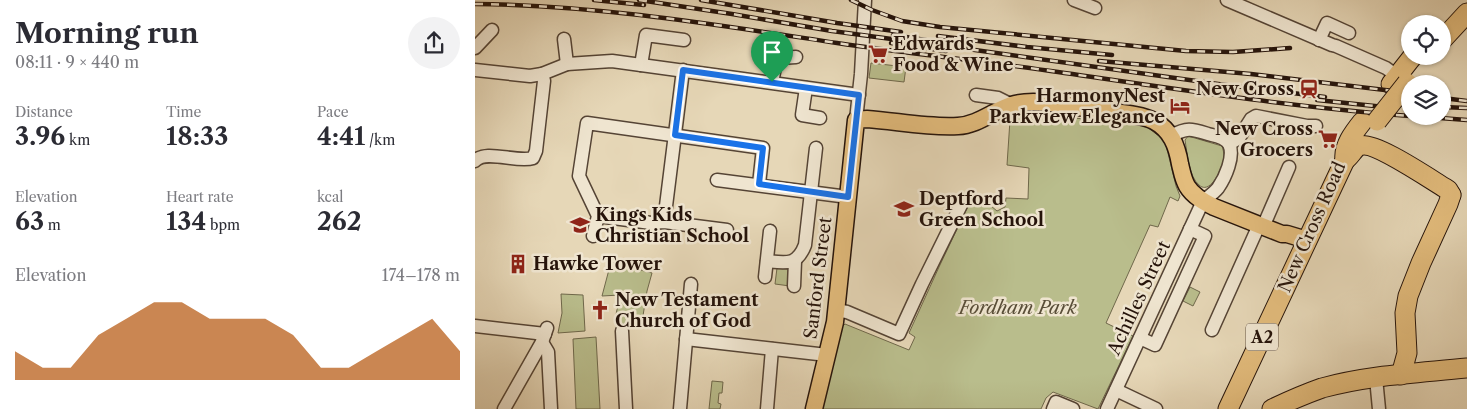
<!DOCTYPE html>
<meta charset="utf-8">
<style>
:root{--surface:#fff;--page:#f2f2f3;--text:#2b2b33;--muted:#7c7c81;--accent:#b45309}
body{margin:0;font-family:"Libre Caslon Text",serif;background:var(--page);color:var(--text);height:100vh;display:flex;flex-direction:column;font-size:19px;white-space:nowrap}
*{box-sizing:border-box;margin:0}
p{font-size:16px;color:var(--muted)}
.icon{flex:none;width:28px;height:28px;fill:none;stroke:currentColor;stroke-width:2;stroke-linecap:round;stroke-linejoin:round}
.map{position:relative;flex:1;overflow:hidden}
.side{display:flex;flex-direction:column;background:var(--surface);width:475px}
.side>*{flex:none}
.tools{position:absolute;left:926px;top:15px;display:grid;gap:10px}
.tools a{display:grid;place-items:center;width:50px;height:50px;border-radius:50%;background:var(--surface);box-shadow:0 1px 4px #0004;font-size:25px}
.pin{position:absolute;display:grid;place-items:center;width:42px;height:42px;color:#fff;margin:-51px -21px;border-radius:50% 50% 50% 0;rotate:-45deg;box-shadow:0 0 5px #0007}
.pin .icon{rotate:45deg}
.round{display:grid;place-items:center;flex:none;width:52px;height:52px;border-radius:26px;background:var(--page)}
.summary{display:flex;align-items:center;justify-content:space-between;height:85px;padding:0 15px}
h1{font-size:28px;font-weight:800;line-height:38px}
.stats{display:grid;grid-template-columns:repeat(3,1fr);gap:8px;height:85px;padding:5px 15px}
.stats div{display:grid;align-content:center}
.stats b{font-size:25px;font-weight:800}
.stats small{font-size:14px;font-weight:400}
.stats p{font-size:14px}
.chart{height:140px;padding:10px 15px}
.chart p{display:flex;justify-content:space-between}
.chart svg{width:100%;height:90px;margin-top:5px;fill:var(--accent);opacity:.7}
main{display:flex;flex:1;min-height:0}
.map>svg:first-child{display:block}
</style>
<main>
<section class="side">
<div class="summary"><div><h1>Morning run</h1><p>08:11 · 9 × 440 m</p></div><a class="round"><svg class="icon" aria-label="share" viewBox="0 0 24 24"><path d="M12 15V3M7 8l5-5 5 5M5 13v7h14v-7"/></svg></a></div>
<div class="stats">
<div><p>Distance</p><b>3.96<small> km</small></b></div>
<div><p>Time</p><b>18:33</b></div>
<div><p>Pace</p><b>4:41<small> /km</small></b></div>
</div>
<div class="stats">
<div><p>Elevation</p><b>63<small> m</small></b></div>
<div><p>Heart rate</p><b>134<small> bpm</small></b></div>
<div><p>kcal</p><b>262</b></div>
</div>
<div class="chart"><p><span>Elevation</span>174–178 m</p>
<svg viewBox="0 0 160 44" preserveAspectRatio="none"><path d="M0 44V30L10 38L20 38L30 22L40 14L50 6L60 6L70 14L80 14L90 14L100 22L110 38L120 38L130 30L140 22L150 14L160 30V44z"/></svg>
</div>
</section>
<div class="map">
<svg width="992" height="409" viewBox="0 0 992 409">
<rect width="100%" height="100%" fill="#e6d7b7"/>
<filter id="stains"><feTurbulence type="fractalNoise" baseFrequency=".004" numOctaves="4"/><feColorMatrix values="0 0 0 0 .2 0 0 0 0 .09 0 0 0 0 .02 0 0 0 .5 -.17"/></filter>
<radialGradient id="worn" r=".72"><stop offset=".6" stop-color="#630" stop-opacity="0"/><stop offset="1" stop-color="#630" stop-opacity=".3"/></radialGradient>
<!-- green -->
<g fill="#b9bd8c" stroke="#6f684b">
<polygon points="396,63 431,67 429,82 394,78"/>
<polygon points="541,115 573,115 671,126 690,141 701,186 705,196 703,201 695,197 683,227 675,225 631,323 658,336 623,409 578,392 571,398 566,409 345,409 367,327 370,324 434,350 440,337 434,333 464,267 493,206 516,206 522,211 530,207 531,198 553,199 554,168 532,165 535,120"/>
<path d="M713 136 747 146C748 149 749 153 749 157 748 166 736 196 724 185 714 177 712 152 710 140Z"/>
<path d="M136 262 177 273 172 291 166 328 142 325C140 316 141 309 146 301L145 299 147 297 145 295 127 296Z"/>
<polygon points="302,268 317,270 315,286 300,284"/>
<polygon points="715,287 725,292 718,306 708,301"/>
<polygon points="86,294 108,295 110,331 83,333 87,313"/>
<polygon points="121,337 125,409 101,409 98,339"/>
<polygon points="237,381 248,382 247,393 244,393 243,403 246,404 245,409 234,409"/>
</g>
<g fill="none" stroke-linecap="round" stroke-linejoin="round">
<defs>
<g id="minor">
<polyline points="599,0 620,8"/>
<polyline points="752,0 857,45 861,46 911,68 922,76"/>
<polyline points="89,39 92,64"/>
<polyline points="844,40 852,23 874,33"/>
<polyline points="0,48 17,30"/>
<polyline points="166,65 171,35 209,40"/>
<polyline points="0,70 55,76 67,74 92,64 137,61 384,95"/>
<polyline points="297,82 301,63 304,58 321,57"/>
<polyline points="331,88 327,115 345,118"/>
<polyline points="501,95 523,98 537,105"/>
<polyline points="381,120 386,74 390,0"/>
<polyline points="754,144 764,138 776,119 781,116 832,126 841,126"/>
<path d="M0 161C10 149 42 163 58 158L61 151 69 81 67 74"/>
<polyline points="242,180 373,197"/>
<polyline points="123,216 176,223 189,222 252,230"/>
<polyline points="189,222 208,70"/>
<polyline points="788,227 814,167"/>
<polyline points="118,236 123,216 104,176 112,123 288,148 284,184"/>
<path d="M292 261C311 263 322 266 330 245L341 148"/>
<polyline points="290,277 295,231"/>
<polyline points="319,286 320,261"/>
<polyline points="361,310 372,312 424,334 447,284 488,201"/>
<polyline points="0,326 70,334"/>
<polyline points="737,330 784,225"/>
<polyline points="147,331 151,409"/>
<polyline points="665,338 680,345 730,236 715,229"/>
<polyline points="211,339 352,355"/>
<polyline points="67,342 73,352 76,409"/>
<polyline points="901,378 904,409"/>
<polyline points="641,390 681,409"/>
<polyline points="29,409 67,342 72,328"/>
<polyline points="205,409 216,284"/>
<polyline points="292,409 297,349"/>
<polyline points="578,409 581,402 598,409"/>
<path d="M632 409 728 201C733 197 739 193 743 188 750 178 760 156 754 144 750 137 740 136 733 134 717 129 712 127 696 136"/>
</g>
<path id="major" d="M339 409 360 322 381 120 392 119C421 121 454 128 483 126 504 125 520 109 540 104 562 98 599 107 623 110 639 113 664 113 679 121 696 130 702 146 705 164 707 172 708 179 712 186 718 196 729 202 739 207L807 234H812L832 240"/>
<g id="highway">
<polyline points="968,39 992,13"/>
<polyline points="916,84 938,56"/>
<path d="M870 160C876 156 879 148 884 146 898 140 955 179 970 188L973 190 976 195"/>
<polyline points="926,375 932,353 930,313 933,296 946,263 973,204 976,195"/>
<path d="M753 409 870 160C868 146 879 132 887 122"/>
<path d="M797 409C814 401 830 394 847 388 894 375 944 373 992 368"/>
</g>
</defs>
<!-- minor casing -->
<use href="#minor" stroke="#554435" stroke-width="15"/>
<!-- major casing -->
<use href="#major" stroke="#25130a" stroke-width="19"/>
<!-- highway casing -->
<use href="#highway" stroke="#25130a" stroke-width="21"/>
<!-- minor -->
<use href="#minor" stroke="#efe5d0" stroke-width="12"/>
<!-- major -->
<use href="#major" stroke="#e3bc7c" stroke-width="16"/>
<!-- highway -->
<use href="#highway" stroke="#e3bc7c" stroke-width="19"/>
<defs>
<g id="rail">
<polyline points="119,0 169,5"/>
<polyline points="164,0 257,14 357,31 424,40"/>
<polyline points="226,0 362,23 426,32"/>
<polyline points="376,0 397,10 427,21 465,27 711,51 758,52 815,48"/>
<path d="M0 4C122 5 242 25 362 43 436 54 509 61 583 72 700 89 817 107 935 116"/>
<polyline points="418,35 470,43"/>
<polyline points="463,36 552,47 637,55"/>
<polyline points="416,43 471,51"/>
<polyline points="464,45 743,84 850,97"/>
<polyline points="624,61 776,74 935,93"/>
<polyline points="968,98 992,101"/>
<polyline points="842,100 919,108"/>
<polyline points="913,103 935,105"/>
<polyline points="968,107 992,108"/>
<polyline points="938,116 992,120"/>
</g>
</defs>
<!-- rail casing -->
<use href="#rail" stroke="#25130a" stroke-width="4.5"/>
<!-- rail -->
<use href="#rail" stroke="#efe5d0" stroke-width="2.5" stroke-dasharray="8" stroke-linecap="butt"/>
<defs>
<polyline id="highway-bridge" points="902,121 932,83"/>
</defs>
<!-- highway-bridge casing -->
<use href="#highway-bridge" stroke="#25130a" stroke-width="21" stroke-linecap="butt"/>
<!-- highway-bridge -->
<use href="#highway-bridge" stroke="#e3bc7c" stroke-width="19"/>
</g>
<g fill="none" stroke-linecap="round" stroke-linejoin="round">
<defs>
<polygon id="route" points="208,70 384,95 373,197 284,184 288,148 200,135"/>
</defs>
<!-- route casing -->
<use href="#route" stroke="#fff" stroke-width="10"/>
<!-- route -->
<use href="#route" stroke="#1a73e8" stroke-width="6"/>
</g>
<!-- icons -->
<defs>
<symbol id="supermarket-bare" viewBox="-9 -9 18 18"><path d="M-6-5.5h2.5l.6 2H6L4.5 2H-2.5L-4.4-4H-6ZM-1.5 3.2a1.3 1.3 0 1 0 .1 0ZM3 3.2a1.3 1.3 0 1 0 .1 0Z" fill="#8f2418" stroke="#efe5d0" stroke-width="2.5" paint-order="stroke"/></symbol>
<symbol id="station-bare" viewBox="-9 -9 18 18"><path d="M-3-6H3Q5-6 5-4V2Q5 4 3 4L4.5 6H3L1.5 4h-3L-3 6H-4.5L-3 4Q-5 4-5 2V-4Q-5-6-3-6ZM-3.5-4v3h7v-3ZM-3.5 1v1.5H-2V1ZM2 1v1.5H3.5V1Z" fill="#8f2418" stroke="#efe5d0" stroke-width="2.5" paint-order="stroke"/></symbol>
<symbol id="hotel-bare" viewBox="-9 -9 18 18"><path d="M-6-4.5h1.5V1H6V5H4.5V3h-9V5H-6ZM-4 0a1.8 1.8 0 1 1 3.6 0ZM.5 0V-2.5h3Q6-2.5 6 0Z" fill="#8f2418" stroke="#efe5d0" stroke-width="2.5" paint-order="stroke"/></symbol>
<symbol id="school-bare" viewBox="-9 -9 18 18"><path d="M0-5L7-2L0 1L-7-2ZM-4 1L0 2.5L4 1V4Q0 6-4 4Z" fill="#8f2418" stroke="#efe5d0" stroke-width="2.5" paint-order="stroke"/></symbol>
<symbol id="building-bare" viewBox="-9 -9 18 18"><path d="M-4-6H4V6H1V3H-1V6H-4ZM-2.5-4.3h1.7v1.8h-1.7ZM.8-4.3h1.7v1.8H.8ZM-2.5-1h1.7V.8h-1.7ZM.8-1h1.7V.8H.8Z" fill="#8f2418" stroke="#efe5d0" stroke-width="2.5" paint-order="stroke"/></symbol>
<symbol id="church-bare" viewBox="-9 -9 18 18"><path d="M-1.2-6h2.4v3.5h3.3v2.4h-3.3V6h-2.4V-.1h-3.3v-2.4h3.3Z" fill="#8f2418" stroke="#efe5d0" stroke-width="2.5" paint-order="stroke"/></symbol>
</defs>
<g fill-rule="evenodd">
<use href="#supermarket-bare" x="389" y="40" width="28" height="28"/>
<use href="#station-bare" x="820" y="75" width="28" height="28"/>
<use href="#hotel-bare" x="691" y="92" width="28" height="28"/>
<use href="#supermarket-bare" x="839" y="125" width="28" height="28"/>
<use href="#school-bare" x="415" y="195" width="28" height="28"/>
<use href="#school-bare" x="91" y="211" width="28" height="28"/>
<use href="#building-bare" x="29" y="250" width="28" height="28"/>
<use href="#church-bare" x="111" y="296" width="28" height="28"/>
</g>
<g text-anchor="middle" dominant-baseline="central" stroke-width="5" stroke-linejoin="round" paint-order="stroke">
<!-- shield labels -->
<rect fill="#efe5d0" stroke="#625245" stroke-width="1" x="771" y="323.5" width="32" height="27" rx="4"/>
<g font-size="16" font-weight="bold" fill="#25130a">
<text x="787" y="337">A2</text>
</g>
<!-- poi labels -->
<g font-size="18" font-weight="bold" fill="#25130a" stroke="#efe5d0" text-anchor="start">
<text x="418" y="44">Edwards<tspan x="418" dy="21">Food &amp; Wine</tspan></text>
<text x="819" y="89" text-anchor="end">New Cross</text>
<text x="690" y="96" text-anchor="end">HarmonyNest<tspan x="690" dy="21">Parkview Elegance</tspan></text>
<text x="838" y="129" text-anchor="end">New Cross<tspan x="838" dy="21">Grocers</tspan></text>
<text x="444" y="199">Deptford<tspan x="444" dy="21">Green School</tspan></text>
<text x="120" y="215">Kings Kids<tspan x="120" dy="21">Christian School</tspan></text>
<text x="58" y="264">Hawke Tower</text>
<text x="140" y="300">New Testament<tspan x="140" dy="21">Church of God</tspan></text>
</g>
<!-- street labels -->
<g font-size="18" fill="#25130a" stroke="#efe5d0">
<text transform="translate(837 227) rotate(-66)">New Cross Road</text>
<text transform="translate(343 278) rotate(-83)">Sanford Street</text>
<text transform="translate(664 298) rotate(-65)">Achilles Street</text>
</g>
<!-- park labels -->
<g font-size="18" font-style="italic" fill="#594e38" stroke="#efe5d0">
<text x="543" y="308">Fordham Park</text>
</g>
</g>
<rect width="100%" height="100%" filter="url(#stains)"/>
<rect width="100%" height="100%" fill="url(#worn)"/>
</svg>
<div class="tools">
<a><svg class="icon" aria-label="locate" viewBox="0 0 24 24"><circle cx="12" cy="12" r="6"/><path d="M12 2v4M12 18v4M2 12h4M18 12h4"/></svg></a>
<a><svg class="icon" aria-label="layers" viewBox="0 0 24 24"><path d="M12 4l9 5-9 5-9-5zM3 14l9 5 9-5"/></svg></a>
</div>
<div class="pin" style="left:297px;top:82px;background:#1e9e55"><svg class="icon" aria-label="arrive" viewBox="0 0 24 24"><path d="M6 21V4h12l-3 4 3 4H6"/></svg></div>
</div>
</main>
